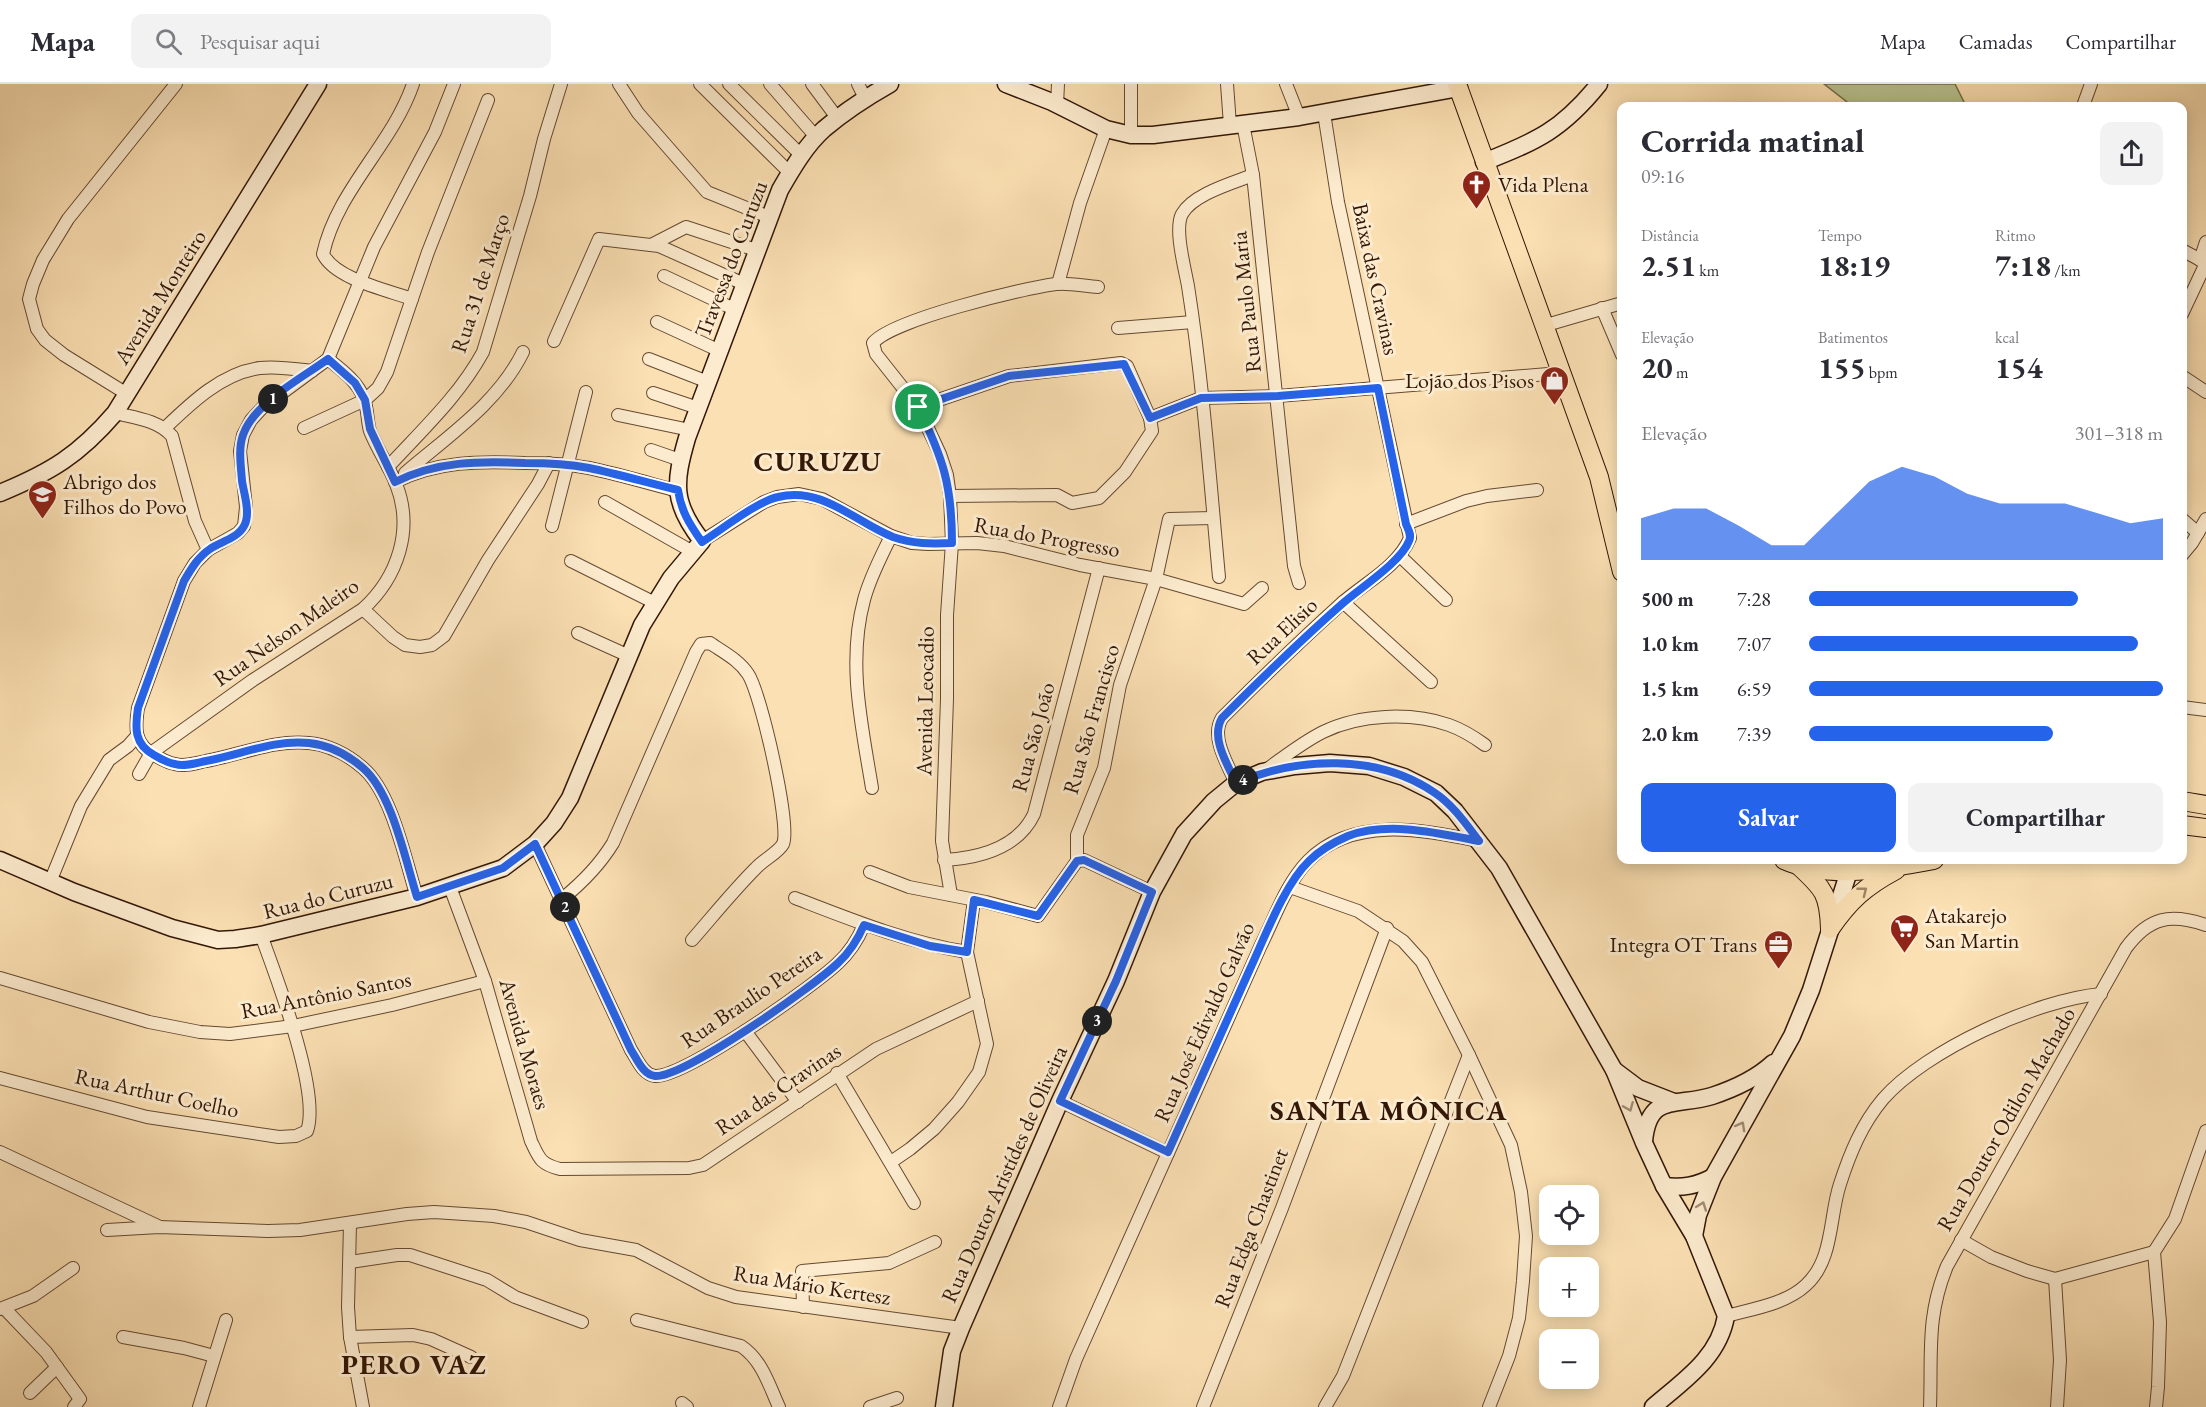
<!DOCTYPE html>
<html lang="pt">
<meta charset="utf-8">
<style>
:root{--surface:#fff;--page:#f2f2f3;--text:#2b2b33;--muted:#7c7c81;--line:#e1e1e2;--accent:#2563eb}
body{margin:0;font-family:"EB Garamond",serif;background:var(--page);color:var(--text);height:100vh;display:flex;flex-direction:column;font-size:22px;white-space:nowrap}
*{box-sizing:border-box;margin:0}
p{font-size:20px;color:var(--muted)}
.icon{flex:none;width:33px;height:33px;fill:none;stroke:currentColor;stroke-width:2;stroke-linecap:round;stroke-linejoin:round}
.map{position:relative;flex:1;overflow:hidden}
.details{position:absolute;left:1617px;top:18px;width:570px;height:762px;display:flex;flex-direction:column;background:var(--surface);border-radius:12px;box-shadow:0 3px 15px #0003}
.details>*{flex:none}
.controls{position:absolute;left:1539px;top:1101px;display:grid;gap:12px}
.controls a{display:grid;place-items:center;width:60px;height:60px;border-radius:12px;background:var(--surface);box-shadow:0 3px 15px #0003;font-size:30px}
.pin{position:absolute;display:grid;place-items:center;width:51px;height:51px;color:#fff;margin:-26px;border:3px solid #fff;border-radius:50%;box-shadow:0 2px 6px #0007}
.km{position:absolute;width:30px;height:30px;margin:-15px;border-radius:50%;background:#222;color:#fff;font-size:16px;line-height:30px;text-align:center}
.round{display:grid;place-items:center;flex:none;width:63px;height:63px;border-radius:12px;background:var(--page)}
.headline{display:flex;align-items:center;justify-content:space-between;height:102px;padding:0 24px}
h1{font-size:33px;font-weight:700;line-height:45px}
.stats{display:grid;grid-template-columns:repeat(3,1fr);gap:9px;height:102px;padding:6px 24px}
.stats div{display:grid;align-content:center}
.stats b{font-size:30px;font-weight:700}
.stats small{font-size:16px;font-weight:400}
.stats p{font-size:16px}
.chart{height:168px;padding:12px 24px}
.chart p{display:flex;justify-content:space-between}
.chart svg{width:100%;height:108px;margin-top:6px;fill:var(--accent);opacity:.7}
.button{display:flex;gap:12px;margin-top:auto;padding:12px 24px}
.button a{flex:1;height:69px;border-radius:12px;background:var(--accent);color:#fff;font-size:24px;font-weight:700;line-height:69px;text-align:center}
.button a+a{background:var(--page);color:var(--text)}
ul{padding:0 24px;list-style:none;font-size:20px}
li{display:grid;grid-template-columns:96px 72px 1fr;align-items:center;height:45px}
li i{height:15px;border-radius:8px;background:var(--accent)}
header{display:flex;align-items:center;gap:36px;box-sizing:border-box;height:84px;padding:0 30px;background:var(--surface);border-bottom:2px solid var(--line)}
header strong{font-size:28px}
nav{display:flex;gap:33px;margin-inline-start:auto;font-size:21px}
.search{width:420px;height:54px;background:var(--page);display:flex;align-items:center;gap:15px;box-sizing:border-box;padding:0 21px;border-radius:12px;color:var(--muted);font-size:22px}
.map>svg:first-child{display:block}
</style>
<header>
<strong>Mapa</strong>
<div class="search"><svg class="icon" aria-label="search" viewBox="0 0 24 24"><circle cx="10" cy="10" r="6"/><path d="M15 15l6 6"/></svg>Pesquisar aqui</div>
<nav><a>Mapa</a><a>Camadas</a><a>Compartilhar</a></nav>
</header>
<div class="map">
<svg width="2206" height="1323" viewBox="0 0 2206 1323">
<rect width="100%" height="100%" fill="#fbe0b3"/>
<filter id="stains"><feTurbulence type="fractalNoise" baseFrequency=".00333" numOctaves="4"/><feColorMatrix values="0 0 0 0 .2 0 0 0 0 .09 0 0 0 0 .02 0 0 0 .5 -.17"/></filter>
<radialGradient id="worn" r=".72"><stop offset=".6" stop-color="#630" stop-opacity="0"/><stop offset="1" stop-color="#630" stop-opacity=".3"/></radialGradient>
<!-- green -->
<polygon fill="#b8c391" stroke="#766d4c" stroke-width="1.5" points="1824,0 1955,0 1966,22 1849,22 1847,18"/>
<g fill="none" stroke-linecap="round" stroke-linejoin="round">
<defs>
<g id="street">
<polyline points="619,0 638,29 707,108 769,133"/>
<polyline points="700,0 790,89"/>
<polyline points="729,0 802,72"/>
<polyline points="770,0 817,54"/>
<polyline points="812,0 838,35"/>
<polyline points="858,0 865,14"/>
<polyline points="1227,0 1230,41"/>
<polyline points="1286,0 1299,33"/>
<polyline points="1057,21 1058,0"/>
<polyline points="2083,22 2091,0"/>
<polyline points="1243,40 1253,91 1294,482 1299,499"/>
<polyline points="1131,51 1131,0"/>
<polyline points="651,161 686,143 756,166"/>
<polyline points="2182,166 2206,179"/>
<polyline points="2200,176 2206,158"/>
<polyline points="664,192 734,225"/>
<polyline points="1058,200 1080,119 1106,45"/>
<path d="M412 215C387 206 335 195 323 170 337 106 392 61 413 0"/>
<polyline points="1602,224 1622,271"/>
<polyline points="2182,230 2206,179"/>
<polyline points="657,238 720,267"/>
<polyline points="1543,242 1622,219"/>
<polyline points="1118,244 1193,238"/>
<polyline points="554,257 599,155 659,162 744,200"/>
<polyline points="649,275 708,298"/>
<polyline points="2182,292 2206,308"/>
<polyline points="653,309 698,324"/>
<polyline points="127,310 64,271 45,256 37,245 29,215 33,200 43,176 68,135 176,0"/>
<polyline points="918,323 1009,292 1121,279 1127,282 1150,334 1152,347 1125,388 1099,414 1072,419 1057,411 950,412"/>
<path d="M115 329C136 334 158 336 172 352L195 437 208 466"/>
<polyline points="618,331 690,346"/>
<polyline points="1150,334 1201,314 1278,312 1560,289"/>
<path d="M165 344C191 319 222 289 260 284 277 282 295 285 312 287"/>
<polyline points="304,344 365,316 378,304 387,288 428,168 488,16"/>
<polyline points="651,366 680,376"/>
<path d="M388 383C422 346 459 312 483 268L530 112 544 55 561 0"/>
<path d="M405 389C448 352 498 319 523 268"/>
<path d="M395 398C437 377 479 377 525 379 546 379 568 380 589 384 618 390 648 399 678 407"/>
<polyline points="605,418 693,468"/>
<polyline points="2182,435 2198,449"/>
<polyline points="1406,440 1466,417 1487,412 1537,406"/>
<polyline points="552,442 586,308"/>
<polyline points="702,457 764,418 777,413 799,410 822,415 891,452 912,459 928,460 977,459 1004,462 1080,481 1156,495 1244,520 1262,504"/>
<polyline points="2182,471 2192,459 2206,435"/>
<polyline points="1400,472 1446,516"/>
<polyline points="571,477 655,519"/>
<path d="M1219 493C1210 396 1203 298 1188 202 1185 185 1174 145 1182 130 1193 110 1233 99 1253 91"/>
<polyline points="1343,518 1431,598"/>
<polyline points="363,525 393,553 405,561 420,563 432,561 444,552 488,476 538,400 549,379"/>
<polyline points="578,549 629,572"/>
<polyline points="2182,623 2206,626"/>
<path d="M1266 686C1285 672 1303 658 1323 648 1360 630 1411 628 1449 641 1463 646 1474 653 1485 661"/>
<path d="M139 690 151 669 253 596 363 525C398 493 414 445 396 400 389 382 377 365 370 347 367 337 368 325 364 315 358 298 342 286 328 275"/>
<path d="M1236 699C1228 681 1210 653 1222 634 1261 595 1300 557 1341 520 1363 500 1398 483 1410 454L1338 118 1324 29"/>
<path d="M872 704C862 642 847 579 864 516 870 493 881 473 891 452"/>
<path d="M535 760 631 966C637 975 643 991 655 992 684 994 814 902 838 879 850 868 858 855 864 841"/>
<path d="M944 776C979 774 1018 764 1034 730L1099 484"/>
<polyline points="1077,777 1077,751 1104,684 1120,601 1156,495 1169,435 1213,434"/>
<polyline points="1077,777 1084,776 1152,808"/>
<polyline points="870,788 909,803 986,818 1038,832 1077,777"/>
<polyline points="50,798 81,722 109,676 128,662 136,653"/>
<path d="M450 803 485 897 531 1057C539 1074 540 1080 560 1085L689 1084 703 1081 876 965 978 917"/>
<polyline points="1290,803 1358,827 1403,857 1422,878 1469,971 1511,1061 1521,1108 1526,1152 1523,1197 1519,1234 1509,1272 1489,1323"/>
<path d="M951 811 942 757 947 615V531L952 459 950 412 947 391 940 370 918 323 876 270 873 259C891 236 1024 204 1056 200 1070 199 1084 202 1098 203"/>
<path d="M417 813C405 775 392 709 363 684 348 671 329 661 309 659 275 655 240 671 206 677 196 679 184 683 175 680 167 679 160 674 154 671 134 660 135 644 138 624L184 497 195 479 208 466 238 449 244 442 246 423 240 367 243 351 251 336 263 323 328 275 374 163 435 48 454 0"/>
<path d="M795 814C852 836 906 858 967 868"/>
<path d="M562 815C583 798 599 782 613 759L696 568 701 560 710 559C723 568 739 576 748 590 761 609 791 742 783 760 778 769 763 776 756 784 733 807 713 832 692 856"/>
<polyline points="0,894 149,938 200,948 230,950 293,942 392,921 485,897"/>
<polyline points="745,947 798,1018"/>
<polyline points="837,989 914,1119"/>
<path d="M0 994 147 1033 279 1053 296 1052 307 1047C321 1009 276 892 261 851"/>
<polyline points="1060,1017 1168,1069"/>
<polyline points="0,1068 158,1142"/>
<polyline points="891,1078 910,1065 934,1045 958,1018 979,988 987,960 967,868 974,816"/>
<polyline points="350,1140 348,1223 350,1253 363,1323"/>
<polyline points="107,1146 159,1143 268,1147 300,1146 407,1130 434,1128 494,1132 526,1138 580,1156 636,1166 708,1204 736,1213 961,1244"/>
<polyline points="1961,1156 1991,1173 2027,1187 2055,1195 2154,1168"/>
<polyline points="350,1178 397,1171 410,1171 487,1196 515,1213 582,1238"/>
<polyline points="2055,1195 2060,1276 2057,1323"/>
<polyline points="803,1223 802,1187 889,1179 935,1158"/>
<polyline points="4,1224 46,1268 80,1315 74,1323"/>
<polyline points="0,1225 33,1212 73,1184"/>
<path d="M1726 1232C1752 1225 1786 1220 1806 1201 1834 1175 1829 1133 1840 1100 1850 1069 1862 1040 1883 1015 1926 966 2036 916 2101 910"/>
<path d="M637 1236 741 1262C762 1276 769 1301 779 1323"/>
<polyline points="123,1253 184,1264 214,1272"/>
<polyline points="350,1253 413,1251 431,1255 471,1273"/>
<polyline points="30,1309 57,1283"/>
<polyline points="682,1319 687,1323"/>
<polyline points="199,1323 226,1236"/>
<polyline points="870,1323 897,1314"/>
<path d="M1059 1323 1076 1275 1261 861C1275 833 1286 800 1308 777 1353 731 1423 746 1479 757"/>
<polyline points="1203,1323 1282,1124 1387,844"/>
<polyline points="1325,1323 1343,1292 1469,971"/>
<path d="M1930 1323C1932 1270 1926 1233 1947 1182L2126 864C2149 833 2170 829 2206 841"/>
<polyline points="2156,1323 2158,1303 2160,1238 2154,1168 2175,1135 2206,1047"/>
</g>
<g id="secondary">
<polyline points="1006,0 1052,18 1106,45 1131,51 1153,51 1299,33 1459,4"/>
<path d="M1484 78C1537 57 1562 46 1599 0"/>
<path d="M0 409C51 388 79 371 115 329L318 0"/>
<path d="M0 776 74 808 172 844 218 856 235 855 261 851 417 813 503 784 535 760 554 739 570 714 642 541 671 494 702 457C672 419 674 399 687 354L780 106C792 85 806 61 824 45 844 28 867 13 890 0"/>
<polyline points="1614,986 1638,1004 1674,1018"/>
<path d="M1644 1057C1649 1008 1677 1023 1712 1012 1733 1005 1757 994 1773 979"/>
<path d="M1664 1102C1683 1104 1696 1102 1713 1093"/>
<polyline points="1694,1152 1698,1131 1713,1093 1792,952 1811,906 1849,787"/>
<path d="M944 1323 952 1267 961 1244 1060 1017 1116 897 1152 808 1184 750 1214 717 1236 699 1262 688 1295 682 1330 679 1369 682 1404 693 1436 709 1455 727 1499 784 1614 986 1644 1059 1664 1102 1694 1152 1726 1232C1719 1274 1683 1297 1653 1323"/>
</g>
<g id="primary">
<polyline points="1457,0 1599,393 1622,488"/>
<polyline points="2182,717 2206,721"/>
<polyline points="2182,741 2206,744"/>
<path d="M1784 776C1829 796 1887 785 1934 776"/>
<path d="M1800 783C1824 805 1829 811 1830 845"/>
<path d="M1830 845C1850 816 1866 802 1896 786"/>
</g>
</defs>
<!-- street casing -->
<use href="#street" stroke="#654931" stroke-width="14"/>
<!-- secondary casing -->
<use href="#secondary" stroke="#331706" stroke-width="19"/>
<!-- primary casing -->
<use href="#primary" stroke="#331706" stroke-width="20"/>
<!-- street -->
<use href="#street" stroke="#fcebce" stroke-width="12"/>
<!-- secondary -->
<use href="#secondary" stroke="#fcebce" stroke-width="16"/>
<!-- primary -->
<use href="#primary" stroke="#fbe0b3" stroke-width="18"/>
</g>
<!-- one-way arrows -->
<defs><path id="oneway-chevron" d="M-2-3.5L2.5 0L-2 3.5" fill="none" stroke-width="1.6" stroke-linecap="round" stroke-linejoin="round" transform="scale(1.5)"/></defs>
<use stroke="#a18665" href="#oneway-chevron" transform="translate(1863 807) rotate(-38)"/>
<g stroke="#a28c74">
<use href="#oneway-chevron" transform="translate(1629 1023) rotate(68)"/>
<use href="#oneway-chevron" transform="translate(1741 1042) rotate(-61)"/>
<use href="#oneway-chevron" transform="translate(1702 1122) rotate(-70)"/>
</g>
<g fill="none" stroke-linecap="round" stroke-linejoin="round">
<defs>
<path id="route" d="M328 275 355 299 365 316 370 345 395 398C437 377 479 377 525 379 546 379 568 380 589 384 618 390 648 399 678 406 681 427 690 441 702 458 721 446 758 417 778 413 822 402 855 438 893 453 913 460 931 460 952 459 952 401 943 374 918 323L1009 292 1124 280 1150 334 1201 314 1278 312 1378 304 1406 440C1408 445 1412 451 1409 457 1401 478 1360 504 1342 520 1301 556 1261 595 1222 634 1210 654 1228 681 1236 699 1298 673 1377 669 1435 709 1453 721 1466 740 1479 757 1438 749 1388 737 1348 752 1334 758 1320 766 1309 777 1284 801 1265 853 1250 885 1223 946 1195 1007 1168 1068L1060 1017 1116 897 1152 808 1084 776 1077 777 1038 832 974 816 967 868 930 862 864 841C858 855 850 868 838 879 814 902 684 994 655 992 643 991 637 975 631 966L535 760 503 784 417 813C405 775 392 709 363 684 348 671 329 661 309 659 275 655 240 671 206 677 196 679 184 683 175 680 167 679 160 674 154 671 134 660 135 644 138 624L184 497C191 485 198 473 210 465 220 458 238 454 244 442 251 430 244 410 242 397 241 382 238 365 243 351 254 319 302 294 328 275Z"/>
</defs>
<!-- route casing -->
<use href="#route" stroke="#fff" stroke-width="12"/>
<!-- route -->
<use href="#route" stroke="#2563eb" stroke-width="8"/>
</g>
<!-- icons -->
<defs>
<symbol id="church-pin" viewBox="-11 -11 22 30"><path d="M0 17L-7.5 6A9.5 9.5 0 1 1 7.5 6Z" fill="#8f2418" stroke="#fcebce"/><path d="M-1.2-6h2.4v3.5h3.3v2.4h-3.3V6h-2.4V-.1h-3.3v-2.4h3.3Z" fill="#fff"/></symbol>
<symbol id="shop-pin" viewBox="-11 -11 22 30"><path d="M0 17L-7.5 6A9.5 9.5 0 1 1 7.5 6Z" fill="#8f2418" stroke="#fcebce"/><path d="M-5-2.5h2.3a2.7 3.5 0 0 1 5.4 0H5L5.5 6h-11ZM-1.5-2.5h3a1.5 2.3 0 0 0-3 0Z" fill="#fff"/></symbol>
<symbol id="school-pin" viewBox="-11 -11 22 30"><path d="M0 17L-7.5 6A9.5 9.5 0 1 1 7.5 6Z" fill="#8f2418" stroke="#fcebce"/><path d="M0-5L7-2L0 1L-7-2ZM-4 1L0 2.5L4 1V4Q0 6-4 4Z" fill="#fff"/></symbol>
<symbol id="supermarket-pin" viewBox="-11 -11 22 30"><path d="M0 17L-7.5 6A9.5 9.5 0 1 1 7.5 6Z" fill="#8f2418" stroke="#fcebce"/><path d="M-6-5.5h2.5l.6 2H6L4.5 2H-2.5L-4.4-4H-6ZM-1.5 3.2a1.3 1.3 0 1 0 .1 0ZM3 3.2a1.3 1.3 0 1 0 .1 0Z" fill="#fff"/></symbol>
<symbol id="office-pin" viewBox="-11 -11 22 30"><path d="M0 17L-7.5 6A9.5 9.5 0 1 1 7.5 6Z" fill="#8f2418" stroke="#fcebce"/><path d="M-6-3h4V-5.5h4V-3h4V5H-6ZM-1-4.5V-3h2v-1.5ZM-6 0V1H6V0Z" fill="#fff"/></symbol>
</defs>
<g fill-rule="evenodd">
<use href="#church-pin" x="1460" y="84" width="33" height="45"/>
<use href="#shop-pin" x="1538" y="280" width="33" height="45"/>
<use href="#school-pin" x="26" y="394" width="33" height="45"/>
<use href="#supermarket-pin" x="1888" y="828" width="33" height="45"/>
<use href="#office-pin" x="1762" y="844" width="33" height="45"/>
</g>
<g text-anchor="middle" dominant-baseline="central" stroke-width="6" stroke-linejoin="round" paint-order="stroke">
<!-- poi labels -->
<g font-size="22" fill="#331706" stroke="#fcebce" text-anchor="start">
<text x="1498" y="100">Vida Plena</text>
<text x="1534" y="296" text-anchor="end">Lojão dos Pisos</text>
<text x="63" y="397">Abrigo dos<tspan x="63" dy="25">Filhos do Povo</tspan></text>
<text x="1925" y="831">Atakarejo<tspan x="1925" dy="25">San Martin</tspan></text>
<text x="1757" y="860" text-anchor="end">Integra OT Trans</text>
</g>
<!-- street labels -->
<g font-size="22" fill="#331706" stroke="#fcebce">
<text transform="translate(731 175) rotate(-69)">Travessa do Curuzu</text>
<text transform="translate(1376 195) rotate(78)">Baixa das Cravinas</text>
<text transform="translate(480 199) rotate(-72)">Rua 31 de Março</text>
<text transform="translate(160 213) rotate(-58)">Avenida Monteiro</text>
<text transform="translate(1246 218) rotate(-96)">Rua Paulo Maria</text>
<text transform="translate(1047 453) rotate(10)">Rua do Progresso</text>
<text transform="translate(1282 547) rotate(-43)">Rua Elisio</text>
<text transform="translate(286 548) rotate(-35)">Rua Nelson Maleiro</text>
<text transform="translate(925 617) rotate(-89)">Avenida Leocadio</text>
<text transform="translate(1091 635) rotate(-74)">Rua São Francisco</text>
<text transform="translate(1033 653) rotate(-75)">Rua São João</text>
<text transform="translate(328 812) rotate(-14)">Rua do Curuzu</text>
<text transform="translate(326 911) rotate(-11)">Rua Antônio Santos</text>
<text transform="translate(751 913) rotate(-34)">Rua Braulio Pereira</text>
<text transform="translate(1204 938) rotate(-66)">Rua José Edivaldo Galvão</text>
<text transform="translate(525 960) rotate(74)">Avenida Moraes</text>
<text transform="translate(778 1005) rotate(-34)">Rua das Cravinas</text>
<text transform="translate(157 1009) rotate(12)">Rua Arthur Coelho</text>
<text transform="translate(2006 1035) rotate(-60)">Rua Doutor Odilon Machado</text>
<text transform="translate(1004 1090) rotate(-66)">Rua Doutor Aristídes de Oliveira</text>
<text transform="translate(1251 1144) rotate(-69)">Rua Edga Chastinet</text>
<text transform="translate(812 1201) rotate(9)">Rua Mário Kertesz</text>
</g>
<!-- district labels -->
<g font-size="28" font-weight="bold" letter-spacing="1.5" fill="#331706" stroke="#fcebce">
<text x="818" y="377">CURUZU</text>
<text x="1389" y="1026">SANTA MÔNICA</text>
<text x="414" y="1280">PERO VAZ</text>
</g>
</g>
<rect width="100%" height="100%" filter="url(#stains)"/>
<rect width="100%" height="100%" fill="url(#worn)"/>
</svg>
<div class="controls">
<a><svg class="icon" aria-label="locate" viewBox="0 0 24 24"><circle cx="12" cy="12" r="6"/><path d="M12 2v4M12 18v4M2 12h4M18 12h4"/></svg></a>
<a>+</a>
<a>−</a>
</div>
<div class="pin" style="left:918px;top:323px;background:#1e9e55"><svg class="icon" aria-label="arrive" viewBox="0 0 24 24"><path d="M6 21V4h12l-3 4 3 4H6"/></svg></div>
<b class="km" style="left:273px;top:315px">1</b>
<b class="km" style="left:565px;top:823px">2</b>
<b class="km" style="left:1097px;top:937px">3</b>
<b class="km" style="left:1243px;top:696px">4</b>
<section class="details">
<div class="headline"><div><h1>Corrida matinal</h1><p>09:16</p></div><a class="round"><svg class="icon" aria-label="share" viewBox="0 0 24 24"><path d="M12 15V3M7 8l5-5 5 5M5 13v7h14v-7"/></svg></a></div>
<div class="stats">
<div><p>Distância</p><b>2.51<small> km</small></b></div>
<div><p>Tempo</p><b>18:19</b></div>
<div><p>Ritmo</p><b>7:18<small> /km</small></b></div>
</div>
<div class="stats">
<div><p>Elevação</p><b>20<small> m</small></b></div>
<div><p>Batimentos</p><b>155<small> bpm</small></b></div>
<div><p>kcal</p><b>154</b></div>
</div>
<div class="chart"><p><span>Elevação</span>301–318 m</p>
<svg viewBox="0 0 160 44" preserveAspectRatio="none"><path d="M0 44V27L10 23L20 23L30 30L40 38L50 38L60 25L70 12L80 6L90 10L100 17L110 21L120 21L130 21L140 25L150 29L160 27V44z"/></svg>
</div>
<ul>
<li><b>500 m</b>7:28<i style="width:76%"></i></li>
<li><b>1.0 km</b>7:07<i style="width:93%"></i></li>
<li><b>1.5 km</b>6:59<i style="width:100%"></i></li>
<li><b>2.0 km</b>7:39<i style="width:69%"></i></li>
</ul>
<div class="button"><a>Salvar</a><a>Compartilhar</a></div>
</section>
</div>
